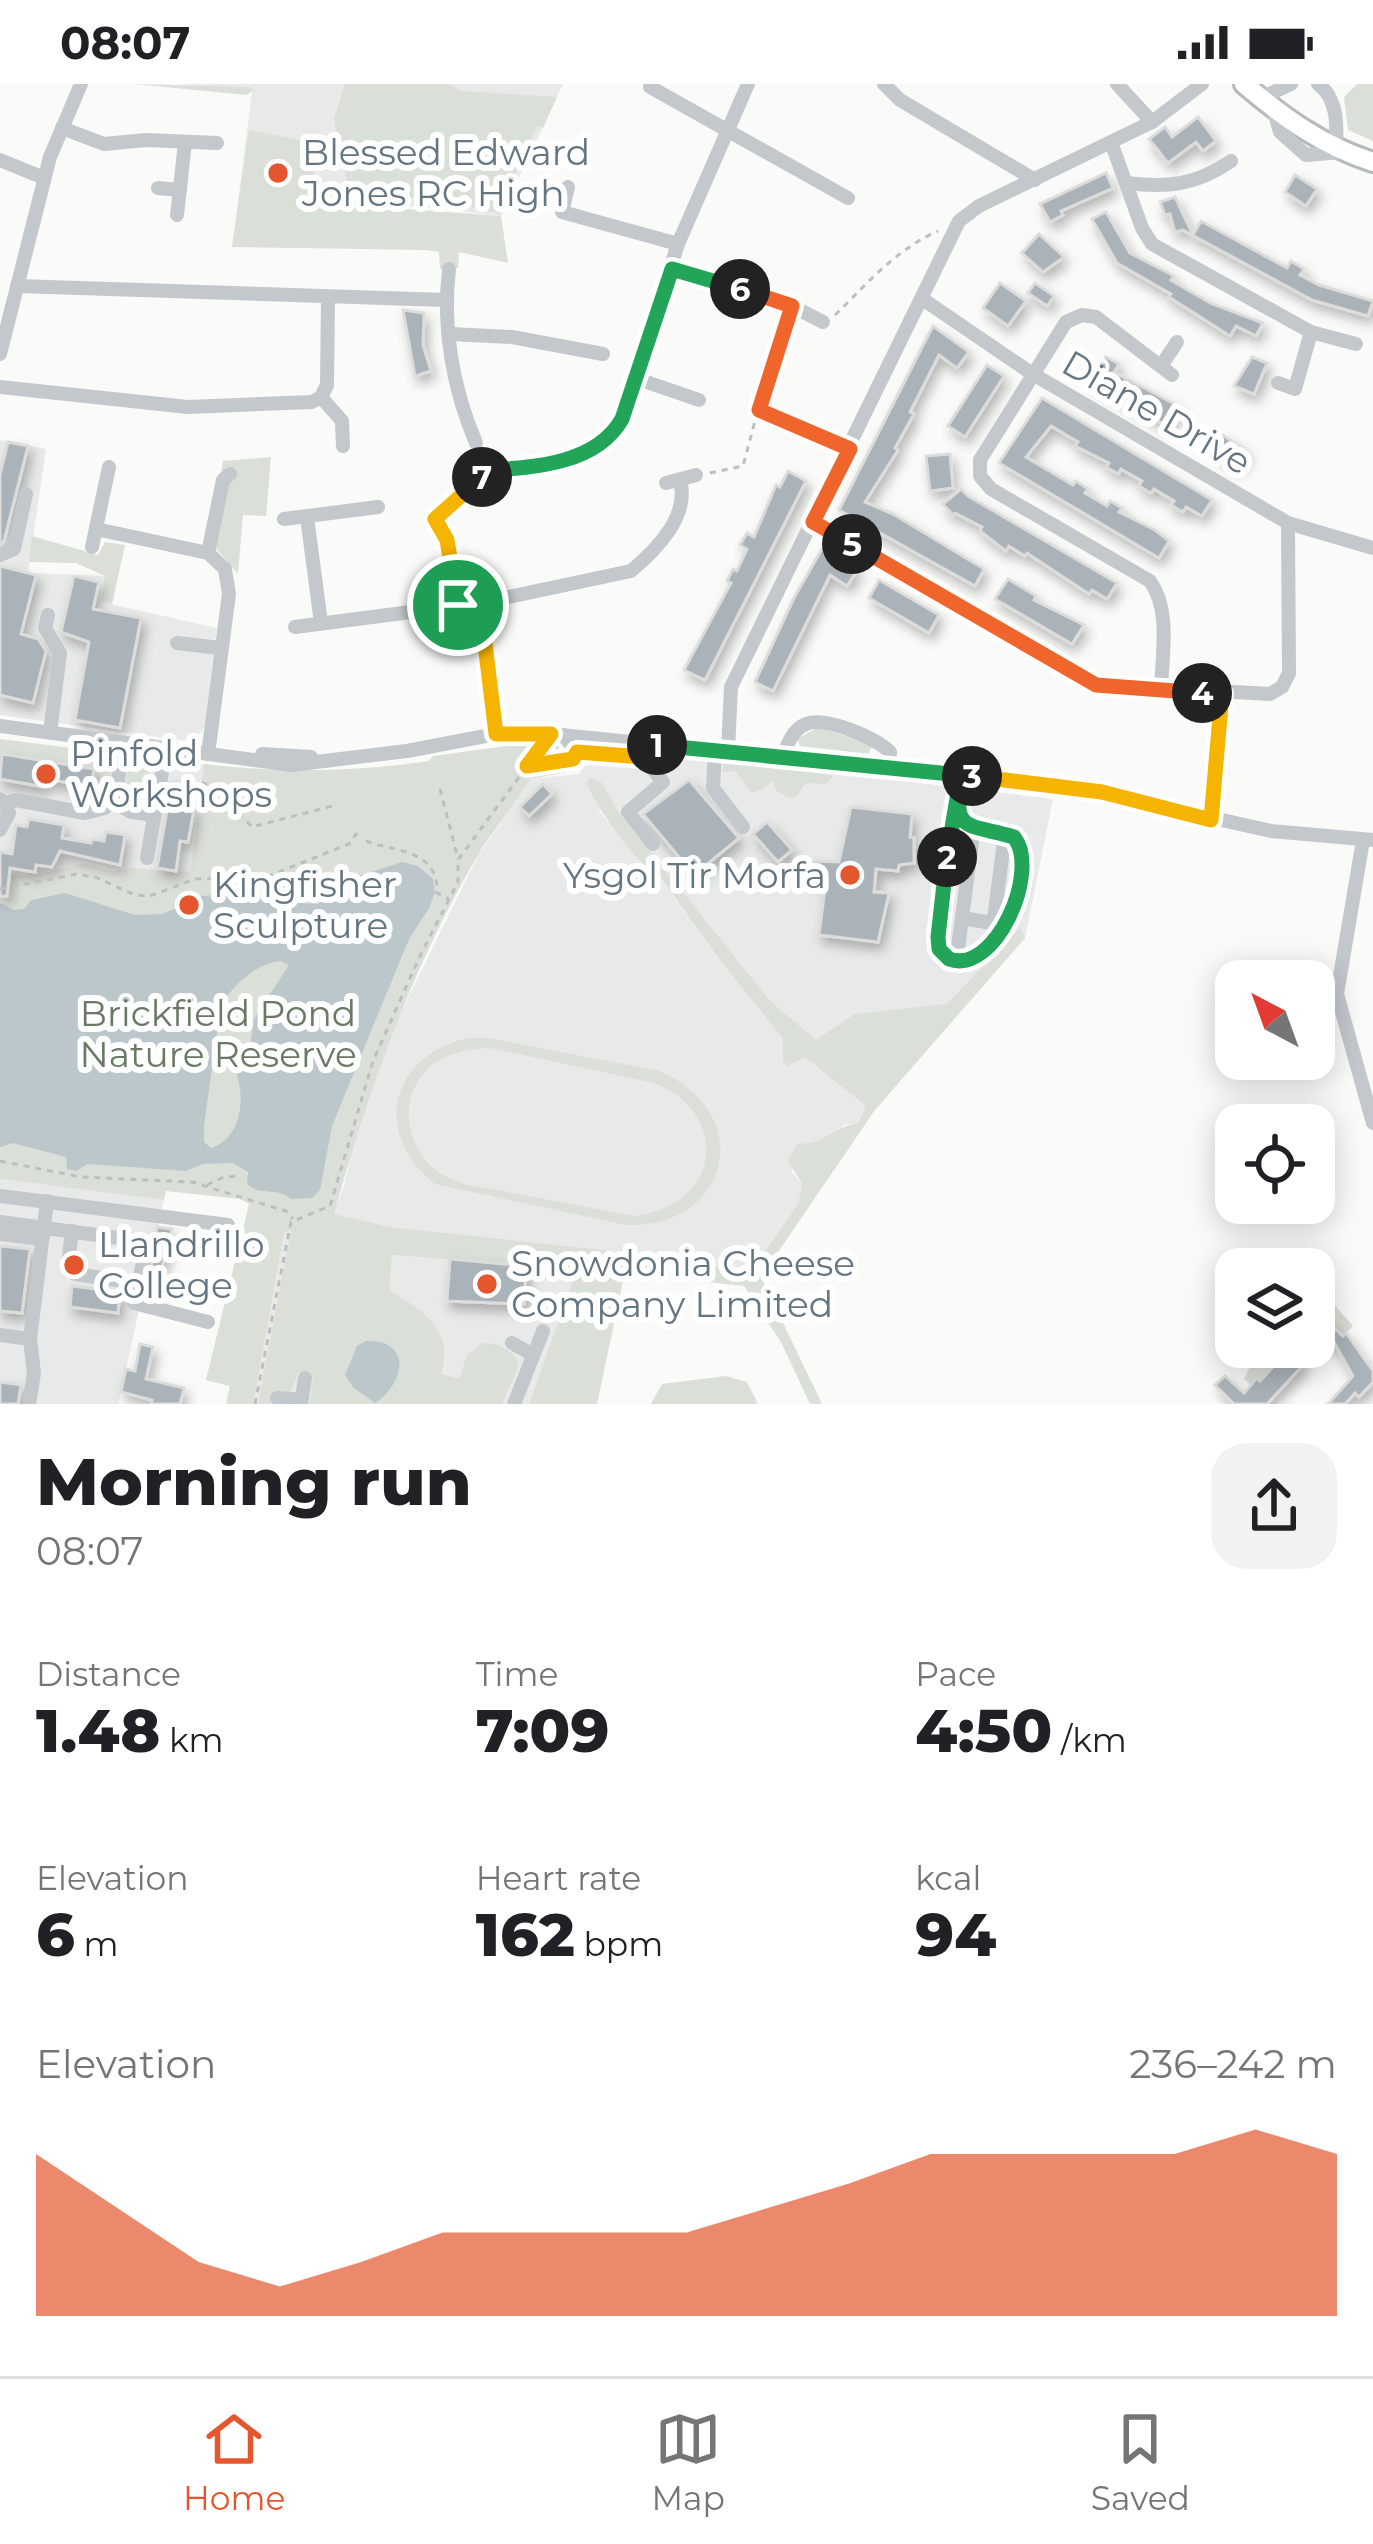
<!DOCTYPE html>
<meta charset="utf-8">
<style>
:root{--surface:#fff;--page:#f2f2f2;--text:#202124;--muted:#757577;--line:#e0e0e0;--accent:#e4572e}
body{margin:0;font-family:Montserrat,sans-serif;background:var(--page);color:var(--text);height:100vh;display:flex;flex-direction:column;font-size:45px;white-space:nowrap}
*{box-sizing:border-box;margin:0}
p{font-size:39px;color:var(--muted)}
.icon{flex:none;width:66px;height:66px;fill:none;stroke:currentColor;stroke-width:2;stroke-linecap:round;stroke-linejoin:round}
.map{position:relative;height:1320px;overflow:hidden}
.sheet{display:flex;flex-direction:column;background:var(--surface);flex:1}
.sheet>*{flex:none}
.needle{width:78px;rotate:319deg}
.tools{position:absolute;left:1215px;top:876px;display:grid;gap:24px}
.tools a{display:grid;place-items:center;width:120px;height:120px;border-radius:24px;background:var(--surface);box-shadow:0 6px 30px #0003;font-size:60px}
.pin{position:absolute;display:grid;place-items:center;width:102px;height:102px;color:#fff;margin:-51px;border:6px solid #fff;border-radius:50%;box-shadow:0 3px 12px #0007}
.km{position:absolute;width:60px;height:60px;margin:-30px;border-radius:50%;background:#222;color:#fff;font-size:33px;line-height:60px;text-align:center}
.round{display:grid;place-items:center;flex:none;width:126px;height:126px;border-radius:36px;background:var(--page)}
.overview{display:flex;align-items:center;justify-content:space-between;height:204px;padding:0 36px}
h1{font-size:66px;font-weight:800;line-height:90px}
.stats{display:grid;grid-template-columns:repeat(3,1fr);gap:18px;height:204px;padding:12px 36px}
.stats div{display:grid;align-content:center}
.stats b{font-size:60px;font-weight:800}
.stats small{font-size:33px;font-weight:400}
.stats p{font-size:33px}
.chart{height:336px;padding:24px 36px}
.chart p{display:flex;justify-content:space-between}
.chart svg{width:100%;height:216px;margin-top:12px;fill:var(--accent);opacity:.7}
.status{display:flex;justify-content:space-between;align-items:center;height:84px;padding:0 60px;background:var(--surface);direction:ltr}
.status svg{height:33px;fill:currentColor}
.menu{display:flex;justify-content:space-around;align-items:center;height:168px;border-top:3px solid var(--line);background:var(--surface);font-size:33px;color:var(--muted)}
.menu a{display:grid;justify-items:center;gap:6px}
.menu .current{color:var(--accent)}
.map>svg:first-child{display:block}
</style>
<div class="status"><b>08:07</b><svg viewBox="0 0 49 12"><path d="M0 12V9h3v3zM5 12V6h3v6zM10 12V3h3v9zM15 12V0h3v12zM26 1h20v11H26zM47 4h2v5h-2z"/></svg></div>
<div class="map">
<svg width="1373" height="1320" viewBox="0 0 1373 1320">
<defs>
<filter id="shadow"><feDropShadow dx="4" dy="7" stdDeviation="6" flood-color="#0004"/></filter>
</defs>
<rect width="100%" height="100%" fill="#fafaf8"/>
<!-- built -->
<g fill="#e8e9e9">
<polygon points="179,0 563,0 501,132 422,123 310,119 305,164 232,163 252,8"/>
<polygon points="0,356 46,365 28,489 106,492 101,518 217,544 204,644 193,658 0,631"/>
<polygon points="0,655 204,680 190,789 132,784 111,787 84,779 43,789 0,792"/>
<polygon points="659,673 767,680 1053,715 1025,854 887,1008 804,968 616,728 598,725 640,778 659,793 722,879 784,954 786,962 805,972 867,1022 858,1039 844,1041 828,1055 812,1060 791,1087 802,1100 798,1121 751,1188 613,1167 391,1143 333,1130 344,1102 358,1039 396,938 479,770 531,695 579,690 588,678 648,683"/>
<polygon points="0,1095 164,1116 118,1320 0,1320"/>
<polygon points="248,1127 391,1171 548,1184 573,1200 529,1320 226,1320 230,1302 206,1296"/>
</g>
<!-- green -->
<g fill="#dadfd7" fill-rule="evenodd">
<polygon points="134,0 251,3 252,7 247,11"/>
<polygon points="345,0 449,0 460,7 557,13 543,44 537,42 498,129 429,113 370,117 349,108 334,35"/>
<polygon points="1357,0 1373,0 1373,57 1348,46 1344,13"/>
<polygon points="249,46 318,60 311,118 501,132 508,179 459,168 458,184 440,185 439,168 425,166 232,163"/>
<polygon points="271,373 266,432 243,431 238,490 214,462 230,386 221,388 223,377"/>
<polygon points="32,452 98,471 105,458 125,461 112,520 101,518 105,492 76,479 29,478"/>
<polygon points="819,643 873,661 868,670 800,662 797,655"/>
<polygon points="0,655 106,669 113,683 107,713 89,720 91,707 98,708 99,699 2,670 0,681"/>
<path d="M522 660 558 662 573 687 531 695C514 721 494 745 478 771 412 883 368 1007 334 1130L391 1143 613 1167 751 1188 798 1120 802 1100 788 1077 797 1060C826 1060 833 1043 858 1039L866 1022 805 973 787 982 783 977V954L722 879 660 793C638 783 595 722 587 699L590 693 602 699 617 726 769 916 816 956 855 930 947 920 1020 844 1025 854 875 1026 761 1193 822 1320H810L781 1258 744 1202 635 1190 623 1197 597 1320H529L572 1200 548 1184 392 1171 389 1206C422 1226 455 1246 441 1290L459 1295 467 1271 482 1259C498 1259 514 1266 519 1281L502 1320H310L313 1291 298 1289 291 1308H272L271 1320H258L291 1146 284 1148 254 1316 252 1320H226L230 1302 206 1296 249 1120 240 1115 166 1107 164 1116 0 1095V792L43 789 84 779 111 787 132 784 190 788 204 680C279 689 355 688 429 677L433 672Z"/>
<polygon points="140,674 152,674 145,715 133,723 124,710 129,683"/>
<polygon points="723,680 767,680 834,692 825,700 806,699 796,713 788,714 776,706 772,696 764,705 751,709 736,687 723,688"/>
<path d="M467 954H488L659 987C757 1028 731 1145 626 1141L435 1100C372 1049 389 974 467 954ZM490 964 655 999C734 1032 718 1123 634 1132 592 1124 550 1116 508 1108 487 1104 464 1102 445 1092 412 1074 398 1030 418 997 434 971 462 965 490 964Z"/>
<polygon points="1317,1201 1353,1242 1344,1251 1314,1234"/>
<polygon points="1250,1263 1267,1263 1280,1275 1269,1286 1275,1292 1251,1301 1244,1295 1250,1283 1239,1273"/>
<polygon points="726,1292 747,1298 758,1320 651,1320 662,1300"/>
</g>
<!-- water -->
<g fill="#bbc7cb" fill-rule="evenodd">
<path d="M402 778 418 782 433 795 435 808 429 824 409 855 332 1042 320 1106 312 1114 291 1115C278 1102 261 1113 247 1100L248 1088 233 1079 203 1080 186 1087 88 1080 76 1087 67 1085 66 1073 13 1059 0 1063V819L13 826 24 825 31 816 65 809 135 831 163 830 201 812 265 808 287 818 318 820 362 791ZM281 877 289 881 254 935 249 970 237 992C246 1018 239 1056 211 1064L204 1058V1041L221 921C233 901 258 878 281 877Z"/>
<path d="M366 1257C413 1256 405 1299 375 1319L354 1304 345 1291 357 1262Z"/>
</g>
<!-- building -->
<g fill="#aab3b9" stroke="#dcdcda" stroke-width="3" filter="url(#shadow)">
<polygon points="1198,33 1216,57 1203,67 1196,58 1168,79 1149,55 1165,43 1172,53"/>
<polygon points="1106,89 1113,104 1061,127 1063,131 1050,138 1040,120"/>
<polygon points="1295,91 1317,105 1306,122 1285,108"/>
<polygon points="1175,113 1193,151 1201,137 1287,184 1291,177 1304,185 1300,191 1319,201 1373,217 1368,232 1312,216 1183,146 1175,148 1170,130 1165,131 1160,118"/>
<polygon points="1106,128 1130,169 1174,192 1171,196 1210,219 1263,239 1256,252 1236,242 1230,252 1169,213 1171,210 1117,179 1092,135"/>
<polygon points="1039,150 1064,173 1043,188 1022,169"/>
<polygon points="1000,199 1026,217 1008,242 983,224"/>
<polygon points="1035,199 1054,212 1047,222 1028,209"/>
<polygon points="403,226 424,229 423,261 431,287 415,292"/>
<polygon points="933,242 969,268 957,284 939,271 910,328 914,330 895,364 898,366 865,418 893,430 984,485 975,502 839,426"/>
<polygon points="1106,273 1119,280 1114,288 1180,323 1168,343 1091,298"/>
<polygon points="1252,273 1267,279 1254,310 1234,302"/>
<polygon points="987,281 1004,292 965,353 948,342"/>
<polygon points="1042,314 1212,416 1202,432 1186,423 1183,428 1171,421 1174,417 1154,405 1151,409 1139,402 1142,397 1121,385 1118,390 1106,383 1109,379 1075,362 1078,358 1051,342 1026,373 1073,401 1076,397 1088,405 1085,409 1107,422 1110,417 1122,424 1119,428 1155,446 1169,457 1159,474 999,379"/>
<polygon points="1221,350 1247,367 1238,383 1212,366"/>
<polygon points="8,358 28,362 4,457 0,459 0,391"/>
<polygon points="950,370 953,404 930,407 926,372"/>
<polygon points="788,387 806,397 705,596 684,586 731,499 727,497 733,485 737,487 747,465 740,461 747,449 754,453 776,401 780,403"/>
<polygon points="961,405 968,412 1117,499 1107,515 1092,506 1089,510 1027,469 1025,472 1009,462 1006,467 980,447 982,443 955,429 953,431 943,420"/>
<polygon points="822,465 858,485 847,502 830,491 773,607 755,598 794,514"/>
<polygon points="0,482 36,491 21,550 38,555 46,567 33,619 0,611"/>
<polygon points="74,492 99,498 93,525 141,534 120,644 75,636 89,558 61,548"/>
<polygon points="1008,495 1036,512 1034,516 1084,541 1072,560 995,515"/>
<polygon points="879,496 939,531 929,549 869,514"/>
<polygon points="2,670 94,685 91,702 45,695 44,703 0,695"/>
<polygon points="689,696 739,754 694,791 643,730"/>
<polygon points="172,698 190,700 186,724 194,725 188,758 180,757 176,787 157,784"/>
<polygon points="543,700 552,710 529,732 520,723"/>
<polygon points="851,723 912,730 910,753 914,754 914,779 899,781 898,787 876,785 874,808 889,809 878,858 819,851 826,797 811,796 811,777 839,778"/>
<polygon points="29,735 64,741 62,754 91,759 92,755 104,757 106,748 125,751 120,781 60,767 52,783 36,781 35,788 10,784 7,812 0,812 0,768 12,770 16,741 27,743"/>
<polygon points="767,738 792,766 778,778 753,750"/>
<polygon points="157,1143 172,1145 154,1213 147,1211"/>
<polygon points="0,1162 30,1165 22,1229 0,1227"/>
<polygon points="450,1175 526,1182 524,1220 447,1217"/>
<polygon points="72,1202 120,1208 118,1229 70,1223"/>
<polygon points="1314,1226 1343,1252 1346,1249 1373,1287 1373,1298 1359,1313 1355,1309 1345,1320 1328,1320 1353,1292 1335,1260 1332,1263 1314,1246"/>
<polygon points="140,1260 153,1263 146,1295 184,1304 180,1320 151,1320 152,1316 121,1308 126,1285 135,1287"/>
<polygon points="1291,1263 1307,1263 1298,1273 1304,1280 1267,1320 1234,1320 1215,1301 1225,1292 1244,1309 1257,1294 1260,1297"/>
<polygon points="0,1298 21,1301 18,1320 0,1320"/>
</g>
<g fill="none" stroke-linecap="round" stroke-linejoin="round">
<defs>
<path id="major" d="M1244 0C1284 34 1323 62 1373 78"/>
</defs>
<!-- major casing -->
<use href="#major" stroke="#b5babe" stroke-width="24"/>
<!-- path -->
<g stroke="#bbbfc2" stroke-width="3" stroke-dasharray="6 6" stroke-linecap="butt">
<path d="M835 231C868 199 895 166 938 147"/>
<polyline points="763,313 787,236"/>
<polyline points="710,389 743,382 755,337"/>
<polyline points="455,508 447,456 435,435 483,393"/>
<polyline points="529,682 567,676"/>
<polyline points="202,698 222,711 252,743 336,721"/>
<polyline points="440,705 458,775"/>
<path d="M366 757C395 768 439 765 437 809L449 815"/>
<polyline points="0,805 77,790 95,793 135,811 150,812 195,795 266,793 349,760 357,749"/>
<polyline points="0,1077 81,1093 192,1098 286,1127 293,1135"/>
<polyline points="207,1101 224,1093 240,1092"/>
<polyline points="255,1320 291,1138 330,1122 373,977 420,872 458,798 458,776 542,662"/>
</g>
<!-- minor -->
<g stroke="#c3c8cc" stroke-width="14">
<polyline points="884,0 900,16 1035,96"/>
<polyline points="1117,0 1152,38"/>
<path d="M1318 0C1338 14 1337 42 1336 64"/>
<polyline points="650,3 848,114"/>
<polyline points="1261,14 1291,0"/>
<polyline points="1273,24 1280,48 1306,71 1341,68"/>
<polyline points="62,44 104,60 146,56 217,59"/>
<polyline points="1111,58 1142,144 1152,160 1311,248 1356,260"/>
<polyline points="0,76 44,94"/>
<path d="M1127 99C1168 104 1196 101 1231 77"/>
<polyline points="568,103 562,128 678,160"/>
<polyline points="158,104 180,106"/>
<polyline points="177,131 185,59"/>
<path d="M449 185C442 244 453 305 476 359"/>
<polyline points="672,185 786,219 823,238"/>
<polyline points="17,202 445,216"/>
<polyline points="924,216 1031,289 1288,439 1373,464"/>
<polyline points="450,250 512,253 603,270"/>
<polyline points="0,270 50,73 81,0"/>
<polyline points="1161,282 1177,258"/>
<polyline points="635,294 699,316"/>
<polyline points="1278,299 1295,305 1311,248"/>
<polyline points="0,303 188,323 312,318 321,313 327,301 328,215"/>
<polyline points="321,313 342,337 343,362"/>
<polyline points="766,327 849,365"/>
<path d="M485 375 491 386C537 383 598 379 621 335L678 160 748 0"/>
<polyline points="666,399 696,391"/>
<polyline points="307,433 321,539"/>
<polyline points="284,435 378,423"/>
<polyline points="813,438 1096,600 1270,610 1282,603 1289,589 1288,439"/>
<polyline points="96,445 208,469 225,485 229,510 208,670"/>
<polyline points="92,463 109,383"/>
<polyline points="208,469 223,396 230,390"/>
<polyline points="0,471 14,465 26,410"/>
<polyline points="48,531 45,544 60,569 50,649"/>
<polyline points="295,543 480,519"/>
<polyline points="177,559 220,564"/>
<path d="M1161 606C1162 571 1171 526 1150 497L991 405 980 392V376L1066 238 1082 231 1096 233 1172 291"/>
<polyline points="0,642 291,681 407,667 496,650 551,650 1069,702 1271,747 1373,756"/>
<path d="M496 650 480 519 631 487C657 465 690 432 680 396"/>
<polyline points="563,651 577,668 646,670"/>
<polyline points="715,665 713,704 743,743"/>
<polyline points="728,666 731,603 959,137 979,122 1152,38 1202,0"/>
<polyline points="262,670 311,673"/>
<path d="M783 672C788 659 793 645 806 640 826 632 876 654 890 668L889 684"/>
<polyline points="643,673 663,698 628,728 653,760"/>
<polyline points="0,715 9,729 0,746"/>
<polyline points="112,717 131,728 154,731"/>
<polyline points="5,719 16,716 85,729 105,724 117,705 123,659"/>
<polyline points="957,724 938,853 939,865 956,879 975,873 1011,835 1022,764 1014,753 998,749"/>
<polyline points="1211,736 1223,611"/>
<polyline points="1363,756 1337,910 1373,1039"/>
<polyline points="147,774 166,665"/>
<polyline points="962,834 986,838 994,835 1004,758 998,749 970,745"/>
<polyline points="958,864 972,758 970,745 957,729 961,691"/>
<polyline points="0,1112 228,1141"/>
<polyline points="0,1138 134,1156 144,1174 134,1219 208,1238"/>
<polyline points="72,1147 68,1180 75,1190 138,1199"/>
<polyline points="0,1150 42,1155"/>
<polyline points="0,1251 30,1255 47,1117"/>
<polyline points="512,1259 533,1271"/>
<polyline points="277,1314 302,1316"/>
<polyline points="29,1320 34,1289 30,1255"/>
<polyline points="301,1320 305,1294"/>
<polyline points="514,1320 543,1247"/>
</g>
<!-- major -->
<use href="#major" stroke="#fff" stroke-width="18"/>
</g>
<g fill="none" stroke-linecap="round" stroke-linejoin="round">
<defs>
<polyline id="split-1" points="458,521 480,519 496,650 551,650 527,682 573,675 577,668 643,673 657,661"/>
<polyline id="split-2" points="657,661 961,691 947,773"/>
<path id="split-3" d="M947 773 938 853 939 865 949 875C995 892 1041 787 1014 753 966 739 952 750 961 691L972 692"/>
<polyline id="split-4" points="972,692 1102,708 1211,736 1222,610 1202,609"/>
<polyline id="split-5" points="852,460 1096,601 1202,609"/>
<polyline id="split-6" points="740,205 792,222 759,326 850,365 813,438 852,460"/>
<path id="split-7" d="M482 393 491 386C538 383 597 379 622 335L672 185 740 205"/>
<polyline id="split-8" points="458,521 447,456 435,435 482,393"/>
</defs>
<!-- split-1 casing -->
<use href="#split-1" stroke="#fff" stroke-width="24"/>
<!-- split-2 casing -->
<use href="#split-2" stroke="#fff" stroke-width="24"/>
<!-- split-3 casing -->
<use href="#split-3" stroke="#fff" stroke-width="24"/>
<!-- split-4 casing -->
<use href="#split-4" stroke="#fff" stroke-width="24"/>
<!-- split-5 casing -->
<use href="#split-5" stroke="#fff" stroke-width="24"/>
<!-- split-6 casing -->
<use href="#split-6" stroke="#fff" stroke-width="24"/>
<!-- split-7 casing -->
<use href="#split-7" stroke="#fff" stroke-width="24"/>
<!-- split-8 casing -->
<use href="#split-8" stroke="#fff" stroke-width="24"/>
<!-- split-1 -->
<use href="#split-1" stroke="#f5b400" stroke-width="15"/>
<!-- split-2 -->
<use href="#split-2" stroke="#22a559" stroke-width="15"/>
<!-- split-3 -->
<use href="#split-3" stroke="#22a559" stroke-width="15"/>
<!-- split-4 -->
<use href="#split-4" stroke="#f5b400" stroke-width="15"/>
<!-- split-5 -->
<use href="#split-5" stroke="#f0652b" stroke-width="15"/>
<!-- split-6 -->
<use href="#split-6" stroke="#f0652b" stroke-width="15"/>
<!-- split-7 -->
<use href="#split-7" stroke="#22a559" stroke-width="15"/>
<!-- split-8 -->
<use href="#split-8" stroke="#f5b400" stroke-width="15"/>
</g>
<!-- markers -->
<g fill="#e4572e" stroke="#fff" stroke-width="4.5">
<circle cx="278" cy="89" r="12"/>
<circle cx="46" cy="690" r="12"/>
<circle cx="850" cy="791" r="12"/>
<circle cx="189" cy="821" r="12"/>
<circle cx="74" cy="1181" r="12"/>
<circle cx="487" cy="1200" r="12"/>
</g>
<g text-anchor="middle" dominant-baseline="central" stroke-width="12" stroke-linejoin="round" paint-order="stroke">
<!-- poi labels -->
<g font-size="36" fill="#657683" stroke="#fff" text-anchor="start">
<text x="302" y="68">Blessed Edward<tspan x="302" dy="41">Jones RC High</tspan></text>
<text x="70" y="669">Pinfold<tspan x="70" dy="41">Workshops</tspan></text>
<text x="826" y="791" text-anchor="end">Ysgol Tir Morfa</text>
<text x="213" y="800">Kingfisher<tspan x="213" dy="41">Sculpture</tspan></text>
<text x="98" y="1160">Llandrillo<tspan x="98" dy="41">College</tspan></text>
<text x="511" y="1179">Snowdonia Cheese<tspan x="511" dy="41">Company Limited</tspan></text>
</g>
<!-- street labels -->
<g font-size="36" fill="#657683" stroke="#fff">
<text transform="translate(1157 328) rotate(30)">Diane Drive</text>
</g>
<!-- park labels -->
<g font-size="36" fill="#687a64" stroke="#fff">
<text x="218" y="929">Brickfield Pond<tspan x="218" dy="41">Nature Reserve</tspan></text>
</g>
</g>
</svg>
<div class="tools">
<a><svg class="needle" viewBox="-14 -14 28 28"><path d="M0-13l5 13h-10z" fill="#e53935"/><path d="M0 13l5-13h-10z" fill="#757577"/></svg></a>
<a><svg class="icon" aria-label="locate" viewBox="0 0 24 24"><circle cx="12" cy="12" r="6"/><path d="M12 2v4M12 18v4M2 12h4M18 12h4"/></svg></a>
<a><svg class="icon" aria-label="layers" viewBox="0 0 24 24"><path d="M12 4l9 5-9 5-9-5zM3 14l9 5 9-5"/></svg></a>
</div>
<div class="pin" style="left:458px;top:521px;background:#1e9e55"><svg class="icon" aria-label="arrive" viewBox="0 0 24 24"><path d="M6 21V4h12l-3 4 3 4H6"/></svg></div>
<b class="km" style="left:657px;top:661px">1</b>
<b class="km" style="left:947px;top:773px">2</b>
<b class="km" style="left:972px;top:692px">3</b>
<b class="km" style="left:1202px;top:609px">4</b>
<b class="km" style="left:852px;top:460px">5</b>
<b class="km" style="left:740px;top:205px">6</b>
<b class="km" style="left:482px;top:393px">7</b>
</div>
<section class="sheet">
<div class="overview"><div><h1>Morning run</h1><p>08:07</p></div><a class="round"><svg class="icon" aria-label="share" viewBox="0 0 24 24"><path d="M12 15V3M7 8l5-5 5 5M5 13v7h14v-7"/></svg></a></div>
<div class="stats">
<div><p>Distance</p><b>1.48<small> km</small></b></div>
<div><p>Time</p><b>7:09</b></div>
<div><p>Pace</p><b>4:50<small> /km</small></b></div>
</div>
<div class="stats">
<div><p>Elevation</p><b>6<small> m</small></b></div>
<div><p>Heart rate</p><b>162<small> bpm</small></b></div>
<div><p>kcal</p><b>94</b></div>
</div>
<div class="chart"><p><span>Elevation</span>236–242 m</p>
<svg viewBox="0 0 160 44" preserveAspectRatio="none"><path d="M0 44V11L10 22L20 33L30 38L40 33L50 27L60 27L70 27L80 27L90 22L100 17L110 11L120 11L130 11L140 11L150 6L160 11V44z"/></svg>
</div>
</section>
<nav class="menu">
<a class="current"><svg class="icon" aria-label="home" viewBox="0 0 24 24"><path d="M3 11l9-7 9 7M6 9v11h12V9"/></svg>Home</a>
<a><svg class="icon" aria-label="map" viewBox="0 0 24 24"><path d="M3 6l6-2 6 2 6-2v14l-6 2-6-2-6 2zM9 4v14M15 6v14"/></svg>Map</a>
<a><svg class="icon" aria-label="saved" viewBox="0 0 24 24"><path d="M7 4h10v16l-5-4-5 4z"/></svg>Saved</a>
</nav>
